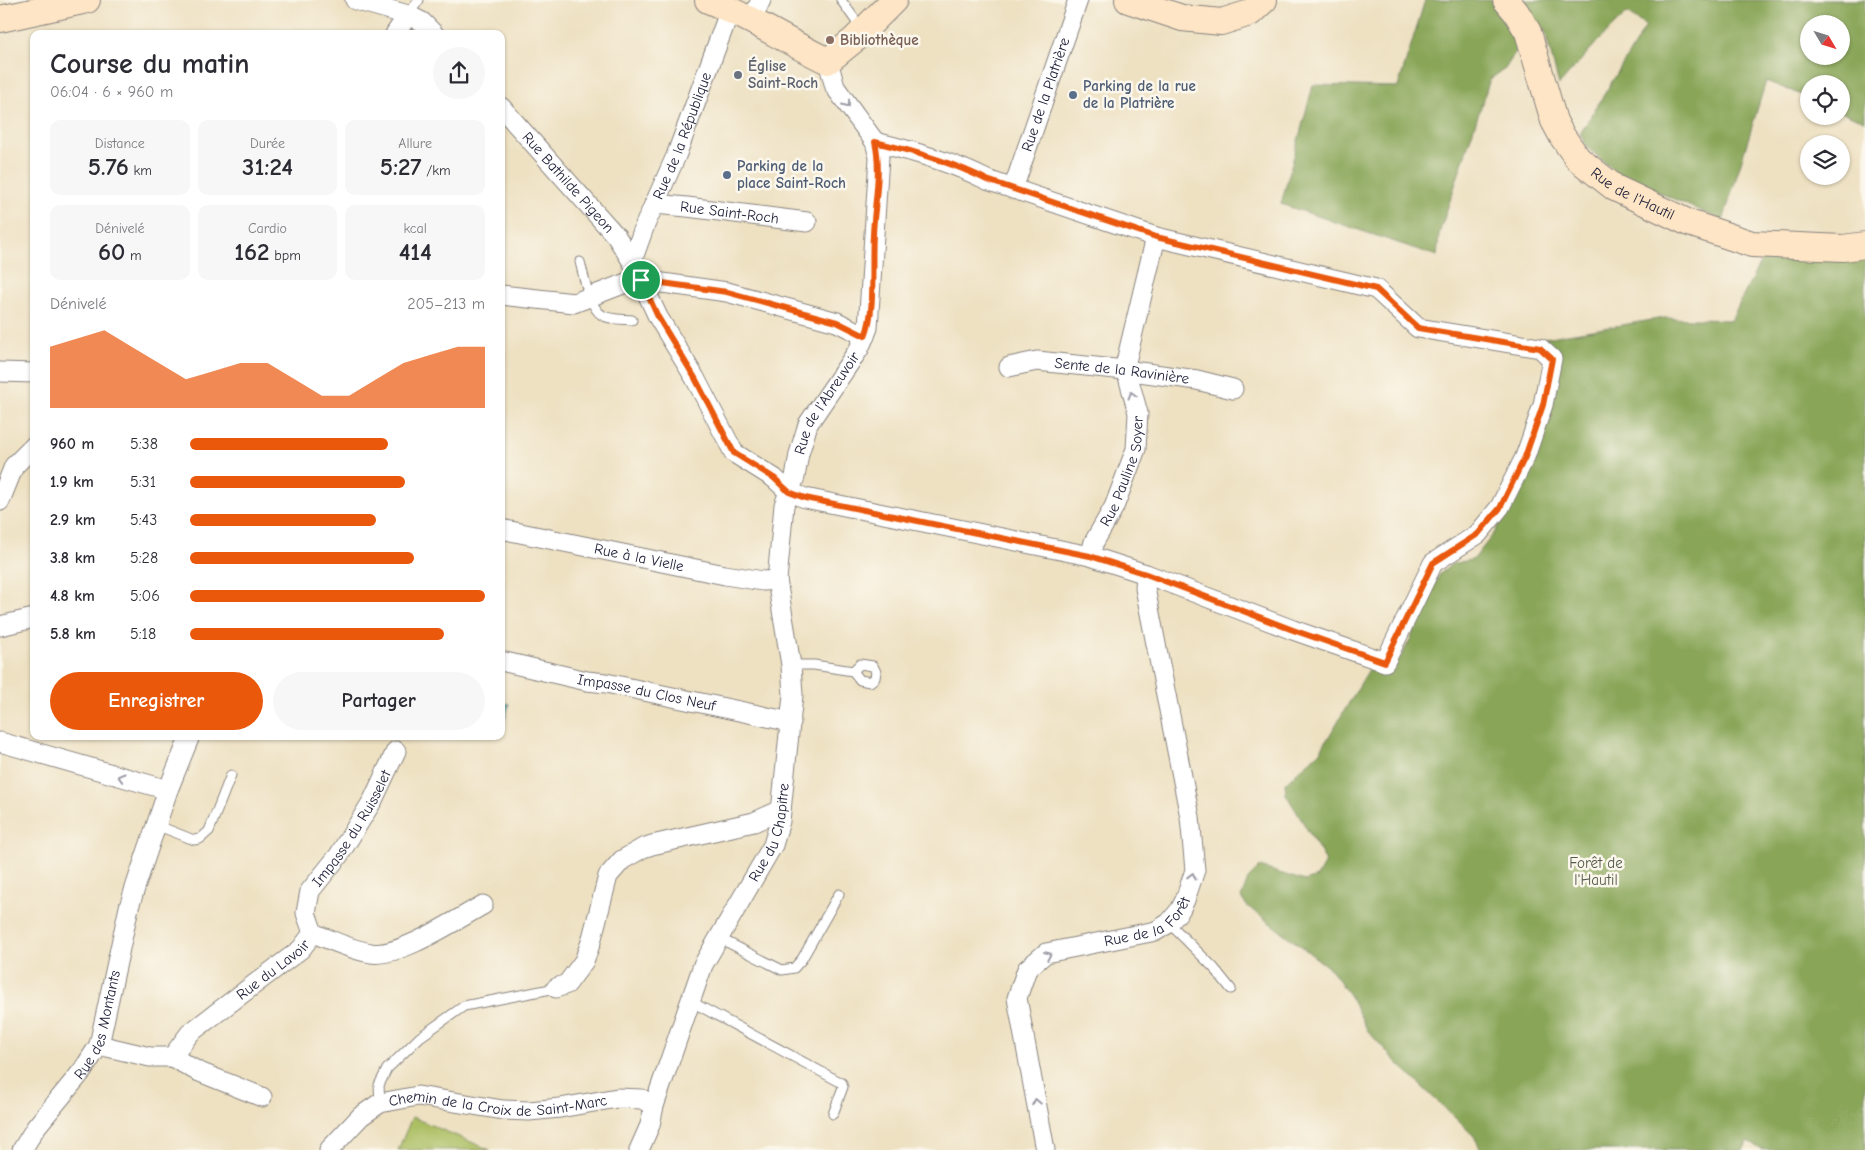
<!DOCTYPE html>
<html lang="fr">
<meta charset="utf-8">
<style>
:root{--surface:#fff;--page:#f7f7f7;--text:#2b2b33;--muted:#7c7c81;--accent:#ea580c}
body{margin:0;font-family:"Comic Neue",sans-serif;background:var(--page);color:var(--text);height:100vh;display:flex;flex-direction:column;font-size:19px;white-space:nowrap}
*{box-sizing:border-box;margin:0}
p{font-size:16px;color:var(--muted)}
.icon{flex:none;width:28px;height:28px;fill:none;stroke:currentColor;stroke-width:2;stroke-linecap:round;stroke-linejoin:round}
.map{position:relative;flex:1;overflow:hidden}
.side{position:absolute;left:30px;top:30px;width:475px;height:710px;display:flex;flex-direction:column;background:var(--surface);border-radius:10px;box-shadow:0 1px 4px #0004}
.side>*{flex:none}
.needle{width:32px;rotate:128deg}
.buttons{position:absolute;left:1800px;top:15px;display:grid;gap:10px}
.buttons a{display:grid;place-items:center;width:50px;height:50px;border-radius:50%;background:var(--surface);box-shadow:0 1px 4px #0004;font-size:25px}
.pin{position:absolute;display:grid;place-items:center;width:42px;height:42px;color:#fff;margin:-21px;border:2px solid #fff;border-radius:50%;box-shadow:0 1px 5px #0007}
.round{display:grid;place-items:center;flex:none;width:52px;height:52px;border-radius:26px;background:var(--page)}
.summary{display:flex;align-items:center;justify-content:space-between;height:85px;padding:0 20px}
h1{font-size:28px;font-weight:700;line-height:38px}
.metrics{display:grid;grid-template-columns:repeat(3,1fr);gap:8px;height:85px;padding:5px 20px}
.metrics div{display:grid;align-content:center;border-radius:10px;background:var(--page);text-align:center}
.metrics b{font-size:25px;font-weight:700}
.metrics small{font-size:14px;font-weight:400}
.metrics p{font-size:14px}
.chart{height:140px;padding:10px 20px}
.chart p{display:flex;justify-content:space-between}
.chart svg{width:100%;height:90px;margin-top:5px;fill:var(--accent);opacity:.7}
.cta{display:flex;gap:10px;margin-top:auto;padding:10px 20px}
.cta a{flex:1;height:58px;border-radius:30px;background:var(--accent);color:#fff;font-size:20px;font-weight:700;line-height:58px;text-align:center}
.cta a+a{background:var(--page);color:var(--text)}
ul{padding:0 20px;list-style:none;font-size:16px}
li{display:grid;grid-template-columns:80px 60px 1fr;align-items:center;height:38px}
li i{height:12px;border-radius:6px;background:var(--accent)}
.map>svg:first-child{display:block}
</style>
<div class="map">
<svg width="1865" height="1150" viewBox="0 0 1865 1150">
<rect width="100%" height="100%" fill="#fbf7ec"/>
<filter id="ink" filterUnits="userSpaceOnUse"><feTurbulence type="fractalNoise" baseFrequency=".02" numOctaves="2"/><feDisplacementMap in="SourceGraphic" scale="10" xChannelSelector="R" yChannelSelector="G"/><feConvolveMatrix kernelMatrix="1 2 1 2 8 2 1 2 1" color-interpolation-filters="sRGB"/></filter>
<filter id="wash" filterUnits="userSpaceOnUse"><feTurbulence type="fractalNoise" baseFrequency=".0096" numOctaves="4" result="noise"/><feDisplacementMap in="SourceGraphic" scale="20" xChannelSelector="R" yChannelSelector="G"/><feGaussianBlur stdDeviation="1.12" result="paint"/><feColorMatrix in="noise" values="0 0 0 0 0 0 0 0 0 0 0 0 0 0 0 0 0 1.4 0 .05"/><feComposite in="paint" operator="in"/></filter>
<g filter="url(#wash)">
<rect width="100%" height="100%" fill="#eee1c2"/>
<!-- green -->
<polygon fill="#acbf63" stroke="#67704f" points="412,1117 490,1150 398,1150"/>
<!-- forest -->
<g fill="#89a659" stroke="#56644a" fill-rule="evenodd">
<path d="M1425 0H1865V121L1841 112V84H1809V98L1766 81 1723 221 1618 174 1588 148 1580 134 1646 26 1627 13 1598 41 1559 85 1544 28 1522 42 1505 69 1490 79 1439 234 1437 256 1281 204 1313 85 1398 87ZM1809 24H1841V56H1809Z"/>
<polygon points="1865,255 1865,1150 1763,1150 1748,1142 1743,1150 1481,1150 1474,1136 1397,1063 1368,1031 1351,998 1332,970 1246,905 1241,898 1248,879 1260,867 1305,881 1317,877 1326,861 1286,794 1285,783 1319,753 1371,666 1394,662 1401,656 1410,640 1428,595 1440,574 1452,564 1474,559 1495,532 1528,461 1547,366 1544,338 1664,318 1731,320 1762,259"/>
</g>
<!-- water -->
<polygon fill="#44b3bc" stroke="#336a7c" points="501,702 509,704 503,726 501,725"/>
</g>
<g filter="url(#ink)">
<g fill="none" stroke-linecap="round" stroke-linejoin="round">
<defs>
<g id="lane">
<polyline points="841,0 861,28"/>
<polyline points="408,15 419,0"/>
<path d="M580 262C584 276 589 307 602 315 609 320 624 319 632 320"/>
<polyline points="791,665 814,665 853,671 860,680 870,682 875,678 876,672 873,666 860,664 853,671"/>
<polyline points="156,825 194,840 200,839 209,831 231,775"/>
<polyline points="1169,923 1214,968 1231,989"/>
<polyline points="719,938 782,970 794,968 802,959 839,894"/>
<polyline points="690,1001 842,1083 843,1087 833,1114"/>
<polyline points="380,1103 379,1085 387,1069 420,1037 464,1006 556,988"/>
</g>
<g id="street">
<polyline points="355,0 408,15 422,22 434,34"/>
<polyline points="751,21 761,0"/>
<polyline points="395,34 408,15"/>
<path id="s1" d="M501 107 616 236 632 261 658 317 695 378 734 453 774 478 789 492 805 498 1090 556 1146 574 1293 630 1385 662 1433 563 1478 534 1500 507 1525 457 1543 405 1552 359 1540 348 1418 328 1376 289 1156 237 987 180C952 162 913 151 875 142"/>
<path id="s2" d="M1013 189 1078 0"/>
<path id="s3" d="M654 204 687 207 807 222"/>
<path id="s4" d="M632 261 645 225 676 156 730 10"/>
<polyline points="501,295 574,303 631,281 641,280 727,292 837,322 865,336"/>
<path id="s5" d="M1009 367 1037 361 1125 370 1197 380 1233 389"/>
<polyline points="0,372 34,373"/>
<polyline points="0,501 14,466 34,446"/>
<path id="s6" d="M501 529 725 575 763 581 777 580"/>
<path id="s7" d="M1090 556 1094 542 1114 507 1136 449 1138 413 1125 366 1156 237"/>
<polyline points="0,626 34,618"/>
<path id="s8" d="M501 661 587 681 606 683 791 722"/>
<polyline points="0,742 168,790"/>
<path id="s9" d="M313 933 306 913 310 891 339 855 373 800 396 751"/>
<polyline points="556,988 567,984 584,961 591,942 608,876 622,860 643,848 652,845 754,822 781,810"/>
<path id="s10" d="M99 1045 150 1057H172L190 1033 301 949 313 933C331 940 351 950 371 953 399 958 457 919 483 905"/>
<polyline points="172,1057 197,1071 262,1097"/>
<path id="s11" d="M22 1150 36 1127 83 1070 99 1045 129 907 137 882 168 790 190 736"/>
<path id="s12" d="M329 1150 361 1116 380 1103 418 1096 503 1110 529 1111 560 1108 617 1098 642 1099 654 1106"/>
<path id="s13" d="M639 1150 650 1125 654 1106 703 965 773 845 780 821 793 695 791 665 777 580 784 505 795 477 799 454 808 424 859 349 868 328 879 157 875 142 835 87 828 61"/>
<path id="s14" d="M1045 1150 1017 998 1027 969 1046 953 1156 931 1169 923 1180 910 1185 900 1195 870 1190 817 1145 588 1146 574"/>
</g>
<g id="secondary">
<path d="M708 0C750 17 787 42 828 61L855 39 894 0"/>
<polyline points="1128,0 1182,18 1221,22 1250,13 1264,0"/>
<path id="s15" d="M1506 0 1516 12 1528 32 1554 121 1562 136 1578 159 1615 188 1689 223 1752 244 1843 248 1865 245"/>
<polyline points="0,19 87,0"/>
</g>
</defs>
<!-- lane casing -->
<use href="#lane" stroke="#88827e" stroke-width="11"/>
<!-- street casing -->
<use href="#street" stroke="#88827e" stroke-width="21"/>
<!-- secondary casing -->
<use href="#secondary" stroke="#88827e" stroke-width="28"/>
<!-- lane -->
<use href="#lane" stroke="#fff" stroke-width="9"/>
<!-- street -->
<use href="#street" stroke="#fff" stroke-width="19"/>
<!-- secondary -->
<use href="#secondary" stroke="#fde5c5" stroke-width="26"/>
</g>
<!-- one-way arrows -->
<defs><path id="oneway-chevron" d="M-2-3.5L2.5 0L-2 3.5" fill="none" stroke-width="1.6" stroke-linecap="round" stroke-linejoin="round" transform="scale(1.25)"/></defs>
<g stroke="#9c9ca7">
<use href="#oneway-chevron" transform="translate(847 104) rotate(54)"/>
<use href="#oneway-chevron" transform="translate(1132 395) rotate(-106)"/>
<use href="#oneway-chevron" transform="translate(121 777) rotate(-164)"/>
<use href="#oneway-chevron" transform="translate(1192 876) rotate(-76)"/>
<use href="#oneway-chevron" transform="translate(1048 955) rotate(-23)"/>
<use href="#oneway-chevron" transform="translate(1036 1102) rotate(-101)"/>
</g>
</g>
<g fill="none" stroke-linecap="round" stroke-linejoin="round" filter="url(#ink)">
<defs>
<path id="route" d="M875 142C913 151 952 162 987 180L1156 237 1376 289 1418 328 1540 348 1552 359 1543 405 1525 457 1500 508 1478 534 1433 563 1385 662 1293 630 1146 574 1090 556 805 498 789 492 774 478 734 453 695 378 658 317 641 280 727 292 837 322 865 336C876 310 871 264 873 235 874 205 882 172 875 142Z"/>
</defs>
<!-- route casing -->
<use href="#route" stroke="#fff" stroke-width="10"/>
<!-- route -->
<use href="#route" stroke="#ea580c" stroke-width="6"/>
</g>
<!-- markers -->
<circle fill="#8d6e63" stroke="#fbf7ec" stroke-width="2" cx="830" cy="40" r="5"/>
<circle fill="#6b7280" stroke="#fbf7ec" stroke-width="2" cx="738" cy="75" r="5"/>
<g fill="#5c6f8a" stroke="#fbf7ec" stroke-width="2">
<circle cx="1073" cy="95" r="5"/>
<circle cx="727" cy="175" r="5"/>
</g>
<g text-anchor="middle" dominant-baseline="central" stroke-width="5" stroke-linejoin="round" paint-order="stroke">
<!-- education labels -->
<g font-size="15" font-weight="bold" fill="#785e54" stroke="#fbf7ec" text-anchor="start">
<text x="840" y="40">Bibliothèque</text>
</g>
<!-- worship labels -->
<g font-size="15" font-weight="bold" fill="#5b616d" stroke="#fbf7ec" text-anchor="start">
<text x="748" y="66">Église<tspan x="748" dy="17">Saint-Roch</tspan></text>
</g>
<!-- service labels -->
<g font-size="15" font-weight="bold" fill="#4e5e75" stroke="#fbf7ec" text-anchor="start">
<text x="1083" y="86">Parking de la rue<tspan x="1083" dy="17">de la Platrière</tspan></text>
<text x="737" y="166">Parking de la<tspan x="737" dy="17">place Saint-Roch</tspan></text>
</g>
<!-- street labels -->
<g font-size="15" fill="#22223b" stroke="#fbf7ec">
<text stroke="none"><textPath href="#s2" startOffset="100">Rue de la Platrière</textPath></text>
<text stroke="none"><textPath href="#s4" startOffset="135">Rue de la République</textPath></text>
<text stroke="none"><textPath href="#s1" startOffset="101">Rue Bathilde Pigeon</textPath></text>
<text stroke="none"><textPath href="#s15" startOffset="242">Rue de l'Hautil</textPath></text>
<text stroke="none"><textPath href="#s3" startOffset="76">Rue Saint-Roch</textPath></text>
<text stroke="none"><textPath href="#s5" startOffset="114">Sente de la Ravinière</textPath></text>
<text stroke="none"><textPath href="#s13" startOffset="790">Rue de l'Abreuvoir</textPath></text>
<text stroke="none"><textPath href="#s7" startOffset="92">Rue Pauline Soyer</textPath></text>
<text stroke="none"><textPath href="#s6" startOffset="141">Rue à la Vielle</textPath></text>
<text stroke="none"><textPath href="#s8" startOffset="149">Impasse du Clos Neuf</textPath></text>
<text stroke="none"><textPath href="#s9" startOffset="119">Impasse du Ruisselet</textPath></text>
<text stroke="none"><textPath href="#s13" startOffset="346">Rue du Chapitre</textPath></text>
<text stroke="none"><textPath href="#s14" startOffset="319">Rue de la Forêt</textPath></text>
<text stroke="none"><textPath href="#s10" startOffset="209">Rue du Lavoir</textPath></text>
<text stroke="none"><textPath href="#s11" startOffset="149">Rue des Montants</textPath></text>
<text stroke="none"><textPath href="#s12" startOffset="189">Chemin de la Croix de Saint-Marc</textPath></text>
</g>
<!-- park labels -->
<g font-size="15" fill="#525949" stroke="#fbf7ec">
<text x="1596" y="863">Forêt de<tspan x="1596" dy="17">l'Hautil</tspan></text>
</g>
</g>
</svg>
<div class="buttons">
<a><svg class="needle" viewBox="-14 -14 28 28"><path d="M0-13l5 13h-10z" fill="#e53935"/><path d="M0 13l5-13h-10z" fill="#7c7c81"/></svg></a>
<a><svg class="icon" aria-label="locate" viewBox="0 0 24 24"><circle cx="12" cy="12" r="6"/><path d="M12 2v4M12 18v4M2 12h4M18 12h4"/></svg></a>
<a><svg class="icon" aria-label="layers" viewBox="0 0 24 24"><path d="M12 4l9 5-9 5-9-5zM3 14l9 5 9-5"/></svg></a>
</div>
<div class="pin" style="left:641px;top:280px;background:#1e9e55"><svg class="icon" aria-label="arrive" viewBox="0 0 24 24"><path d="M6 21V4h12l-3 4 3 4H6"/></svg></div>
<section class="side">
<div class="summary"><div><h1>Course du matin</h1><p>06:04 · 6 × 960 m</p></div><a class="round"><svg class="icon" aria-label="share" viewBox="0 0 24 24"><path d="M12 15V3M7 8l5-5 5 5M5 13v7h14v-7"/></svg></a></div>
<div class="metrics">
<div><p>Distance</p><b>5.76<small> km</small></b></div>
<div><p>Durée</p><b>31:24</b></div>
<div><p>Allure</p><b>5:27<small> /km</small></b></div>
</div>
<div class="metrics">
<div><p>Dénivelé</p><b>60<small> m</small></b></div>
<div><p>Cardio</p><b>162<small> bpm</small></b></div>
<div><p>kcal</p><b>414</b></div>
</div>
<div class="chart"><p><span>Dénivelé</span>205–213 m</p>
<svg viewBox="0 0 160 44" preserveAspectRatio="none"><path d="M0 44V14L10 10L20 6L30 14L40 22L50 30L60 26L70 22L80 22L90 30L100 38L110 38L120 30L130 22L140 18L150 14L160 14V44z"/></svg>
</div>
<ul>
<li><b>960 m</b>5:38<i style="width:67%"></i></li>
<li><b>1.9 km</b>5:31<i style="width:73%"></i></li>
<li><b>2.9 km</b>5:43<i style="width:63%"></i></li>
<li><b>3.8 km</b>5:28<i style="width:76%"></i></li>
<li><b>4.8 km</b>5:06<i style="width:100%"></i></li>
<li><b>5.8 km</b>5:18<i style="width:86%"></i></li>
</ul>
<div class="cta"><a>Enregistrer</a><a>Partager</a></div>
</section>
</div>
